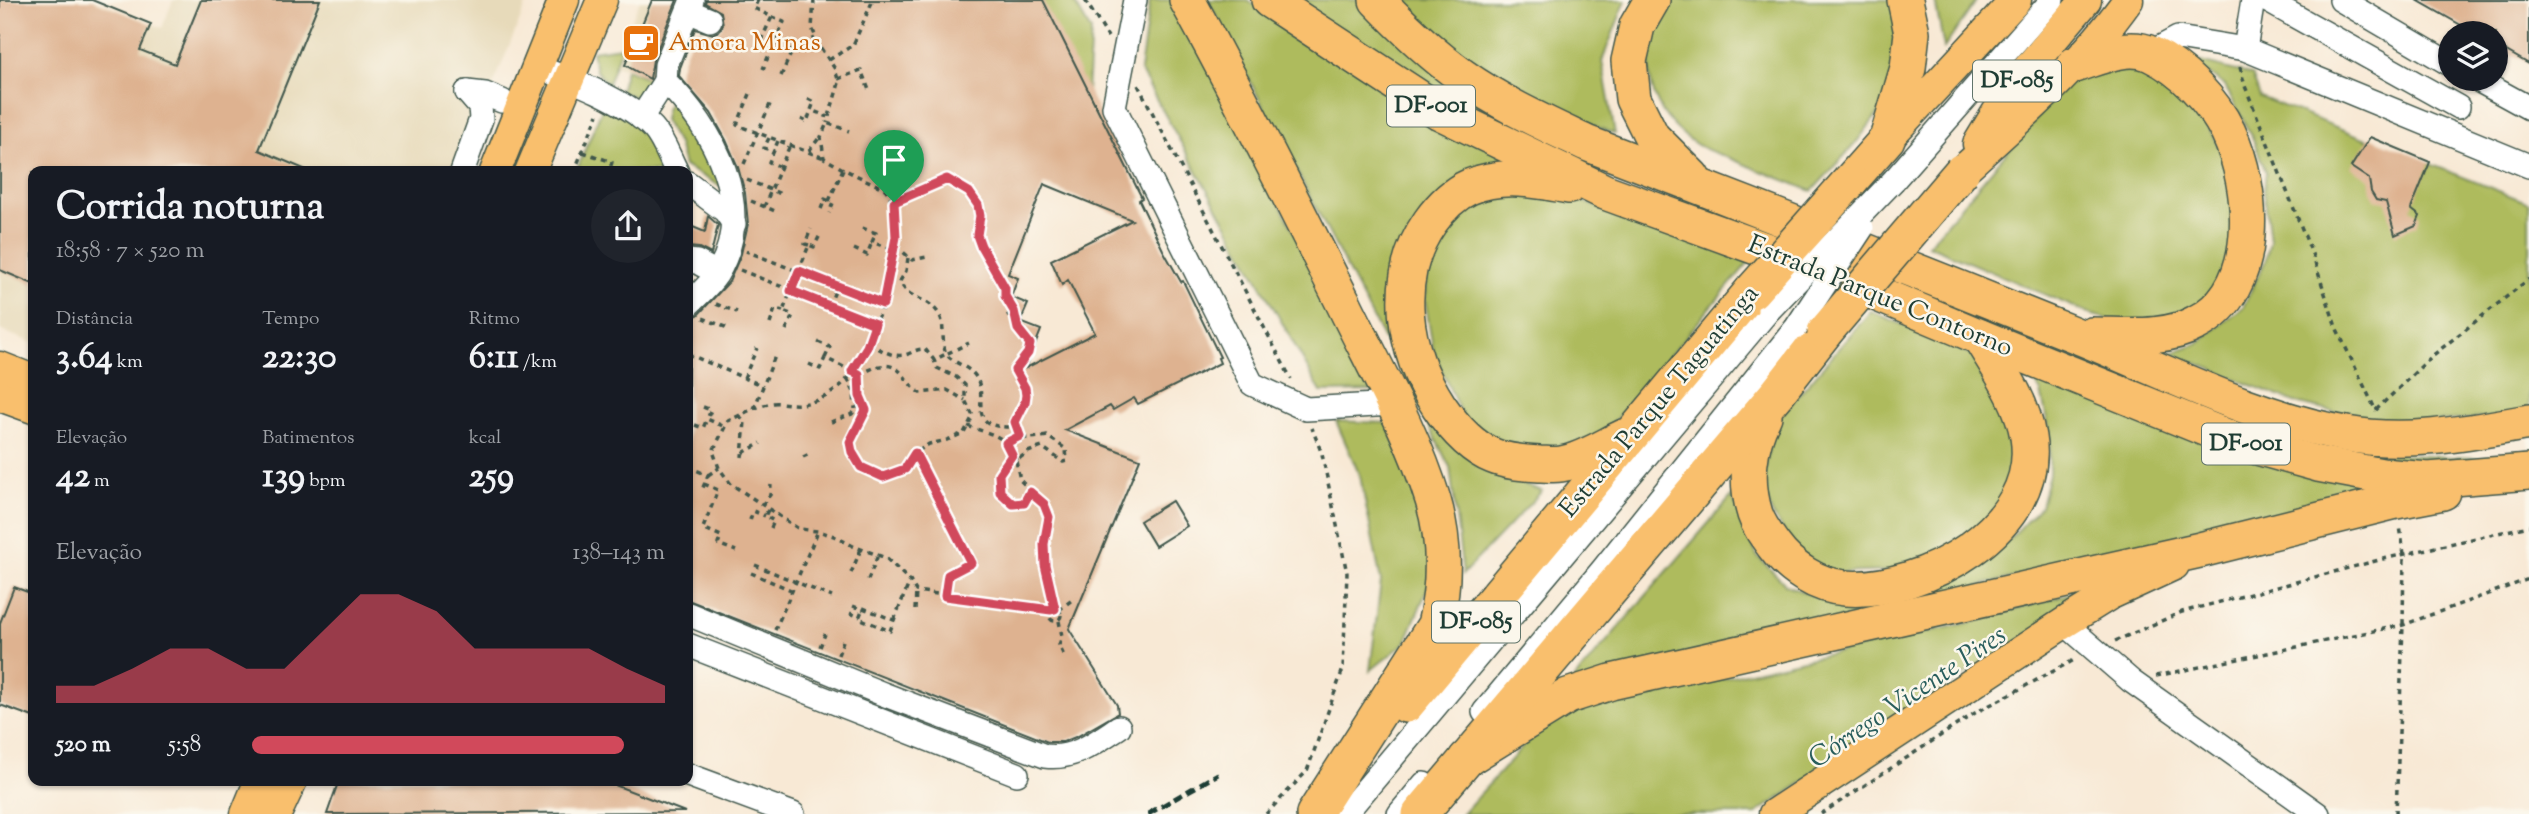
<!DOCTYPE html>
<html lang="pt">
<meta charset="utf-8">
<style>
:root{--surface:#171b24;--page:#20242c;--text:#f1f3f6;--muted:#9ea1a6;--accent:#d1495b}
body{margin:0;font-family:"Sorts Mill Goudy",serif;background:var(--page);color:var(--text);height:100vh;display:flex;flex-direction:column;font-size:26px;white-space:nowrap}
*{box-sizing:border-box;margin:0}
p{font-size:23px;color:var(--muted)}
.icon{flex:none;width:38px;height:38px;fill:none;stroke:currentColor;stroke-width:2;stroke-linecap:round;stroke-linejoin:round}
.map{position:relative;flex:1;overflow:hidden}
.details{position:absolute;left:28px;top:166px;width:665px;height:620px;display:flex;flex-direction:column;background:var(--surface);border-radius:14px;box-shadow:0 2px 5px #0004}
.details>*{flex:none}
.controls{position:absolute;left:2438px;top:21px;display:grid;gap:14px}
.controls a{display:grid;place-items:center;width:70px;height:70px;border-radius:50%;background:var(--surface);box-shadow:0 2px 5px #0004;font-size:35px}
.pin{position:absolute;display:grid;place-items:center;width:60px;height:60px;color:#fff;margin:-72px -30px;border-radius:50% 50% 50% 0;rotate:-45deg;box-shadow:0 0 7px #0007}
.pin .icon{rotate:45deg}
.round{display:grid;place-items:center;flex:none;width:74px;height:74px;border-radius:37px;background:var(--page)}
.headline{display:flex;align-items:center;justify-content:space-between;height:119px;padding:0 28px}
h1{font-size:38px;font-weight:700;line-height:52px}
.figures{display:grid;grid-template-columns:repeat(3,1fr);gap:10px;height:119px;padding:7px 28px}
.figures div{display:grid;align-content:center}
.figures b{font-size:35px;font-weight:700}
.figures small{font-size:19px;font-weight:400}
.figures p{font-size:19px}
.chart{height:196px;padding:14px 28px}
.chart p{display:flex;justify-content:space-between}
.chart svg{width:100%;height:126px;margin-top:7px;fill:var(--accent);opacity:.7}
ul{padding:0 28px;list-style:none;font-size:23px}
li{display:grid;grid-template-columns:112px 84px 1fr;align-items:center;height:52px}
li i{height:18px;border-radius:9px;background:var(--accent)}
.map>svg:first-child{display:block}
</style>
<div class="map">
<svg width="2529" height="814" viewBox="0 0 2529 814">
<rect width="100%" height="100%" fill="#fbf7ec"/>
<filter id="ink" filterUnits="userSpaceOnUse"><feTurbulence type="fractalNoise" baseFrequency=".0143" numOctaves="2"/><feDisplacementMap in="SourceGraphic" scale="14" xChannelSelector="R" yChannelSelector="G"/><feConvolveMatrix kernelMatrix="1 2 1 2 8 2 1 2 1" color-interpolation-filters="sRGB"/></filter>
<filter id="wash" filterUnits="userSpaceOnUse"><feTurbulence type="fractalNoise" baseFrequency=".00686" numOctaves="4" result="noise"/><feDisplacementMap in="SourceGraphic" scale="28" xChannelSelector="R" yChannelSelector="G"/><feGaussianBlur stdDeviation="1.57" result="paint"/><feColorMatrix in="noise" values="0 0 0 0 0 0 0 0 0 0 0 0 0 0 0 0 0 1.4 0 .05"/><feComposite in="paint" operator="in"/></filter>
<g filter="url(#wash)">
<rect width="100%" height="100%" fill="#f8e9d5"/>
<!-- built -->
<g fill="#e7daba">
<polygon points="0,0 94,0 162,28 173,0 528,0 458,171 33,172 33,343 0,330"/>
<polygon points="640,0 685,0 652,80 613,64"/>
</g>
<!-- green -->
<g fill="#aebb5d" stroke="#667c48" stroke-width="2">
<polygon points="1038,0 1073,0 1091,31 1087,92"/>
<polygon points="1150,0 1174,0 1377,391 1321,392 1140,70"/>
<polygon points="1208,0 1247,0 1334,57 1516,156 1413,227 1403,353 1494,473 1542,491 1463,574 1450,467"/>
<polygon points="1293,0 1361,0 1470,93 2404,455 2480,458 2529,450 2529,462 2486,470 2344,461 2196,410 2087,365 1900,280 1461,109"/>
<polygon points="1403,0 1626,0 1602,61 1615,134 1536,103 1460,55"/>
<path d="M1666 0H1897L1892 95 1855 144 1812 191C1784 180 1755 169 1727 157 1716 153 1702 149 1693 142 1640 106 1641 53 1666 0Z"/>
<polygon points="1935,0 1977,0 1944,48"/>
<polygon points="621,47 608,84 596,71 592,51"/>
<polygon points="2189,59 2252,75 2260,97 2529,203 2529,415 2388,424 2299,404 2171,353 2196,344 2243,307 2265,262 2270,241 2264,190 2266,172 2253,139 2225,86"/>
<polygon points="2099,65 2149,69 2186,89 2236,176 2232,271 2192,312 2124,323 2093,315 1928,245 2068,81"/>
<polygon points="626,69 652,80 644,101 620,91"/>
<polygon points="672,100 695,123 724,188 684,166 678,144 664,120 666,108"/>
<polygon points="605,101 641,123 674,172 576,172"/>
<polygon points="1554,191 1749,262 1617,418 1599,436 1548,451 1489,440 1464,420 1434,354 1425,300 1426,273 1438,236 1465,201"/>
<polygon points="1871,311 1981,359 2016,418 2014,488 1970,539 1896,571 1831,573 1796,551 1772,513 1762,486 1773,424"/>
<polygon points="2022,362 2379,489 1569,685 1732,496 1757,556 1786,585 1839,606 1864,610 1919,596 1963,573 2001,548 2041,506 2049,474 2050,433 2041,392"/>
<polygon points="1336,421 1388,423 1422,515 1432,578 1405,643 1370,671 1381,581 1360,476"/>
<polygon points="2144,571 1985,661 1755,814 1462,814 1540,728 1577,711 1981,620"/>
</g>
<g id="blocks">
<!-- building -->
<g fill="#deb290" fill-rule="evenodd">
<polygon points="0,0 92,0 151,24 140,50 175,64 201,0 320,0 259,150 311,172 33,172 33,284 0,270"/>
<polygon points="652,0 677,0 653,60 650,79 625,65"/>
<path d="M706 0H1043L1142 198 1139 200 1163 250 1181 282 1183 281 1220 357 1218 358 1220 363 1138 404 1134 398 1113 410 1110 406 1065 430 1140 459 1069 629 1117 705 1118 713 1078 736 1063 742H1048L688 600V319L698 315 729 282 741 254 748 224 745 193 738 167 726 140 711 113 679 76 680 68 695 29 713 34 719 31 723 25 721 12 705 3ZM1044 184 1132 220 1051 260 1062 285 1068 280 1095 333 1026 368 1041 330 1020 322 1028 304 1011 297 1018 278 1008 274Z"/>
<polygon points="2417,0 2529,0 2529,64 2496,45 2496,33 2475,33"/>
<polygon points="2370,137 2430,162 2411,209 2420,216 2416,226 2395,235 2386,202 2376,200 2371,192 2369,179 2351,167"/>
<polygon points="708,216 718,225 711,254 699,248 688,247 688,225 705,232"/>
<polygon points="1172,501 1187,526 1155,546 1140,521"/>
<polygon points="14,587 33,594 33,717 0,705 0,623"/>
<polygon points="339,780 602,780 685,812 327,814"/>
</g>
</g>
</g>
<g filter="url(#ink)">
<use href="#blocks" fill-opacity="0" stroke="#40574c" stroke-width="2"/>
<g fill="none" stroke-linecap="round" stroke-linejoin="round">
<defs>
<g id="minor">
<polyline points="1135,0 1114,107 1252,384 1306,409 1393,404"/>
<polyline points="2266,0 2458,107"/>
<polyline points="2341,0 2450,64"/>
<polyline points="688,11 710,20"/>
<polyline points="2245,49 2253,0"/>
<polyline points="2150,53 2178,38 2245,49 2529,166"/>
<path d="M537 67C572 80 626 100 653 128 664 140 669 157 677 172"/>
<polyline points="2476,79 2529,108"/>
<polyline points="467,92 485,94 502,101"/>
<polyline points="641,118 665,81"/>
<polyline points="462,172 481,119 480,107 467,92"/>
<polyline points="1894,180 2052,0"/>
<polyline points="688,183 725,211 734,224"/>
<polyline points="688,261 697,262 717,273"/>
<path d="M688 305C698 295 709 286 717 274 757 208 714 128 665 81L666 65 692 0"/>
<path d="M688 614 883 694 1045 756C1074 760 1096 742 1119 727"/>
<polyline points="2064,623 2131,681 2318,814"/>
<polyline points="688,645 1017,774"/>
<polyline points="1484,712 1603,569 1796,328"/>
<polyline points="688,775 793,814"/>
<polyline points="1345,814 1769,310"/>
<polyline points="1399,814 1424,784"/>
</g>
<g id="major">
<polyline points="1887,139 2016,0"/>
<polyline points="1978,144 2013,86 2086,0"/>
<path d="M1962 171C2020 118 2082 65 2128 0"/>
<polyline points="495,172 564,0"/>
<polyline points="530,172 602,0"/>
<polyline points="0,367 33,380"/>
<polyline points="0,396 33,408"/>
<polyline points="246,814 260,780"/>
<polyline points="276,814 292,780"/>
<polyline points="1774,814 2064,623 2109,595 2174,565"/>
</g>
<g id="highway">
<path d="M1187 0C1242 99 1292 201 1343 302 1374 366 1412 431 1433 500 1445 541 1445 584 1435 625L1314 814"/>
<polyline points="1269,0 1440,112 1605,192 1828,273 1980,337 2239,442 2318,464 2382,476 2428,480 2529,472"/>
<path d="M1377 0C1403 27 1431 54 1462 76 1500 103 1544 123 1586 143 1749 205 1912 269 2073 334 2163 370 2250 417 2346 434 2408 445 2468 433 2529 422"/>
<polyline points="1652,0 1637,26 1629,61 1633,99 1652,137 1692,177"/>
<path d="M2074 65C2097 58 2127 43 2151 54 2183 69 2213 101 2228 132 2255 189 2262 290 2196 323 2165 340 2127 335 2092 335"/>
<polyline points="1850,181 1887,139 1908,68 1912,33 1905,0"/>
<path d="M1569 186C1537 180 1501 173 1469 187 1453 194 1440 208 1430 222 1391 278 1403 351 1439 406 1452 425 1470 447 1493 456 1507 462 1524 463 1540 464 1546 464 1554 465 1561 464 1582 461 1605 446 1624 437"/>
<path d="M1764 416C1748 446 1745 482 1755 514 1759 526 1766 535 1774 546 1790 568 1817 586 1845 588 1922 594 2043 528 2028 437 2022 400 1999 369 1980 337"/>
<polyline points="1406,705 1752,291"/>
<polyline points="1466,759 1568,696 1611,682 2200,550 2396,501 2443,492"/>
<polyline points="1420,814 1778,392 1825,332"/>
</g>
</defs>
<!-- minor casing -->
<use href="#minor" stroke="#40574c" stroke-width="26"/>
<!-- major casing -->
<use href="#major" stroke="#40574c" stroke-width="33"/>
<!-- highway casing -->
<use href="#highway" stroke="#40574c" stroke-width="38"/>
<!-- path -->
<g stroke="#40574c" stroke-width="3.5" stroke-dasharray="5 5" stroke-linecap="butt">
<polyline points="758,0 754,8 772,17 762,38 774,43 763,69"/>
<polyline points="814,0 812,28 820,47 835,69 839,83 827,123"/>
<polyline points="1085,0 1108,37"/>
<polyline points="772,17 784,22 774,43 792,51"/>
<polyline points="829,60 853,45 873,0"/>
<polyline points="2240,67 2245,86 2312,254 2336,327 2376,411"/>
<polyline points="781,76 792,51 815,38"/>
<polyline points="838,79 861,70 869,90"/>
<polyline points="1138,85 1291,379"/>
<polyline points="750,94 737,125 824,158"/>
<polyline points="808,99 814,102 811,110 828,117"/>
<polyline points="801,119 807,122 811,110"/>
<polyline points="769,138 764,148 774,151"/>
<polyline points="778,141 769,162 781,167"/>
<polyline points="809,151 819,138"/>
<polyline points="583,152 612,162 609,172"/>
<polyline points="744,164 771,102"/>
<polyline points="576,168 586,172"/>
<polyline points="843,169 824,158 821,137 827,123 849,131"/>
<polyline points="574,172 598,114"/>
<polyline points="747,180 781,194"/>
<polyline points="751,201 775,211"/>
<path d="M829 201 843 169 885 189C906 215 893 274 883 305"/>
<polyline points="893,202 947,179 969,192 978,205 980,216 977,235 969,239"/>
<polyline points="764,207 790,145"/>
<polyline points="821,209 825,199 833,203 829,213"/>
<polyline points="688,225 689,225"/>
<polyline points="862,228 876,233 872,242 894,250"/>
<polyline points="977,235 1005,288 1005,296 1014,311 1007,316"/>
<polyline points="809,245 805,244 811,229"/>
<polyline points="895,248 901,250 912,260 927,257"/>
<polyline points="854,249 867,255 872,242"/>
<path d="M908 258 906 271 900 281C908 302 929 295 940 316 945 325 941 341 946 354L969 343"/>
<polyline points="740,270 875,324 883,305 746,251"/>
<polyline points="716,304 737,312"/>
<polyline points="829,306 837,286"/>
<path d="M1014 313 1019 329 1030 343 1028 353 1015 370C1017 376 1022 381 1024 386 1030 402 1014 412 1015 427"/>
<polyline points="703,318 730,329"/>
<polyline points="770,324 775,309 783,311"/>
<path d="M875 324 869 342C880 350 894 359 908 354 915 351 917 349 925 349L934 360 946 354C954 364 969 366 976 377 990 400 963 429 1015 427L1020 436"/>
<polyline points="786,330 793,315 783,311 809,245 814,247 821,233"/>
<polyline points="818,342 830,347 825,358"/>
<path d="M869 342C857 373 834 401 800 404 791 405 781 402 773 403 758 405 741 415 728 421L713 451 719 468 731 484 799 529 818 531 834 536 853 546 886 558 910 581 916 591 1051 610"/>
<polyline points="688,354 763,386"/>
<polyline points="809,364 820,369 825,358 852,371"/>
<polyline points="859,374 860,396 866,410 850,442 861,467 883,476 905,469 915,453 929,444 947,440 964,433 973,416 965,400 965,385 956,377 937,368 934,360"/>
<path d="M859 374C867 372 873 367 880 366 903 362 904 383 920 393L947 390 965 400"/>
<polyline points="744,378 757,348"/>
<polyline points="847,378 854,392 855,409"/>
<polyline points="703,407 711,410 707,419"/>
<polyline points="754,409 775,356"/>
<polyline points="2376,410 2432,356 2529,279"/>
<polyline points="739,416 745,421 742,457"/>
<polyline points="831,422 852,414 862,401"/>
<polyline points="695,425 703,428 707,419 725,427"/>
<path d="M968 426C979 431 1000 434 1006 444 1021 436 1031 439 1047 436L1066 449 1067 461 1063 462 1042 447 1028 452 1016 461 1020 480 1044 504 1049 518 1044 544 1046 565 1055 609"/>
<polyline points="1006,444 1011,450 1010,460"/>
<polyline points="743,453 761,443"/>
<polyline points="916,454 971,563 948,575 945,596"/>
<polyline points="803,457 812,453"/>
<path d="M1018 458C989 465 996 509 1024 503L1030 492"/>
<polyline points="688,467 708,475 702,490"/>
<polyline points="708,475 719,468"/>
<polyline points="704,484 718,490 703,528 721,536 718,544 736,551"/>
<polyline points="762,505 770,495 771,485"/>
<polyline points="768,510 765,516 774,521 771,528"/>
<polyline points="750,520 753,511 765,516"/>
<polyline points="755,565 832,597"/>
<polyline points="751,573 791,590"/>
<polyline points="851,573 861,549"/>
<polyline points="868,580 878,555"/>
<polyline points="853,606 863,610"/>
<polygon points="863,608 894,620 890,631 859,618"/>
<circle cx="1055" cy="615" r="6"/>
<polyline points="915,610 916,591"/>
<polyline points="1059,610 1072,600"/>
<polyline points="850,613 860,617"/>
<polyline points="894,620 910,581"/>
<polyline points="1059,621 1062,636 1059,645 1064,656"/>
<polyline points="775,630 818,531"/>
<polyline points="2115,641 2182,612 2383,559 2529,526"/>
<polyline points="820,647 825,634"/>
<polyline points="838,655 843,641"/>
<polyline points="2156,676 2403,625 2529,579"/>
<polyline points="1266,814 1307,771 1343,669 1347,573 1322,454 1312,428"/>
<polyline points="1821,814 1975,713 2076,659"/>
<polyline points="2396,814 2403,625 2404,554 2400,526"/>
</g>
<!-- minor -->
<use href="#minor" stroke="#fff" stroke-width="23"/>
<!-- major -->
<use href="#major" stroke="#f9bf6d" stroke-width="30"/>
<!-- highway -->
<use href="#highway" stroke="#f9bf6d" stroke-width="35"/>
<!-- rail -->
<polyline stroke="#1f3d34" stroke-width="5" stroke-dasharray="10 5" stroke-linecap="butt" points="1148,814 1218,774"/>
<defs>
<g id="minor-bridge">
<polyline points="1769,310 1894,180"/>
<polyline points="1796,328 1862,228"/>
</g>
<g id="highway-bridge">
<polyline points="1752,291 1850,181"/>
<polyline points="1825,332 1962,171"/>
</g>
</defs>
<!-- minor-bridge casing -->
<use href="#minor-bridge" stroke="#40574c" stroke-width="26" stroke-linecap="butt"/>
<!-- highway-bridge casing -->
<use href="#highway-bridge" stroke="#40574c" stroke-width="38" stroke-linecap="butt"/>
<!-- minor-bridge -->
<use href="#minor-bridge" stroke="#fff" stroke-width="23"/>
<!-- highway-bridge -->
<use href="#highway-bridge" stroke="#f9bf6d" stroke-width="35"/>
</g>
</g>
<g fill="none" stroke-linecap="round" stroke-linejoin="round" filter="url(#ink)">
<defs>
<polygon id="route" points="947,179 969,192 978,205 980,216 977,235 981,246 1005,288 1005,296 1014,311 1018,329 1030,344 1028,353 1015,370 1025,388 1026,395 1025,402 1015,422 1020,436 1006,443 1012,455 999,474 1000,492 1013,504 1024,503 1030,492 1044,504 1049,517 1044,544 1045,565 1055,609 1051,610 945,596 948,575 971,563 915,453 905,469 883,477 861,467 852,452 850,442 866,410 860,396 859,374 852,371 867,347 875,324 791,291 799,271 883,304 896,237 894,202"/>
</defs>
<!-- route casing -->
<use href="#route" stroke="#fff" stroke-width="14"/>
<!-- route -->
<use href="#route" stroke="#d1495b" stroke-width="9"/>
</g>
<!-- icons -->
<defs>
<symbol id="cafe-square" viewBox="-11 -11 22 22"><rect x="-9" y="-9" width="18" height="18" rx="4" fill="#e8710a" stroke="#fbf7ec"/><path d="M-5.5-4.5H6V0H3Q3 3.5 0 3.5H-2.5Q-5.5 3.5-5.5 0ZM3-3.2v2h1.7v-2ZM-6 4.5H4V6H-6Z" fill="#fff"/></symbol>
</defs>
<g fill-rule="evenodd">
<use href="#cafe-square" x="619" y="21" width="44" height="44"/>
</g>
<g text-anchor="middle" dominant-baseline="central" stroke-width="5" stroke-linejoin="round" paint-order="stroke">
<!-- shield labels -->
<g fill="#fbf7ec" stroke="#61756b" stroke-width="2">
<rect x="1973" y="60.5" width="88" height="41" rx="5"/>
<rect x="1387" y="85.5" width="88" height="41" rx="5"/>
<rect x="2202" y="423.5" width="88" height="41" rx="5"/>
<rect x="1432" y="601.5" width="88" height="41" rx="5"/>
</g>
<g font-size="24" font-weight="bold" fill="#1f3d34">
<text x="2017" y="81">DF-085</text>
<text x="1431" y="106">DF-001</text>
<text x="2246" y="444">DF-001</text>
<text x="1476" y="622">DF-085</text>
</g>
<!-- food labels -->
<g font-size="26" fill="#c56008" stroke="#fbf7ec" text-anchor="start">
<text x="668" y="43">Amora Minas</text>
</g>
<!-- street labels -->
<g font-size="26" fill="#1f3d34" stroke="#fbf7ec">
<text transform="translate(1880 297) rotate(22)">Estrada Parque Contorno</text>
<text transform="translate(1660 402) rotate(-50)">Estrada Parque Taguatinga</text>
</g>
<!-- water labels -->
<g font-size="28" font-style="italic" fill="#295e5d" stroke="#fbf7ec">
<text transform="translate(1908 698) rotate(-34)">Córrego Vicente Pires</text>
</g>
</g>
</svg>
<div class="controls">
<a><svg class="icon" aria-label="layers" viewBox="0 0 24 24"><path d="M12 4l9 5-9 5-9-5zM3 14l9 5 9-5"/></svg></a>
</div>
<div class="pin" style="left:894px;top:202px;background:#1e9e55"><svg class="icon" aria-label="arrive" viewBox="0 0 24 24"><path d="M6 21V4h12l-3 4 3 4H6"/></svg></div>
<section class="details">
<div class="headline"><div><h1>Corrida noturna</h1><p>18:58 · 7 × 520 m</p></div><a class="round"><svg class="icon" aria-label="share" viewBox="0 0 24 24"><path d="M12 15V3M7 8l5-5 5 5M5 13v7h14v-7"/></svg></a></div>
<div class="figures">
<div><p>Distância</p><b>3.64<small> km</small></b></div>
<div><p>Tempo</p><b>22:30</b></div>
<div><p>Ritmo</p><b>6:11<small> /km</small></b></div>
</div>
<div class="figures">
<div><p>Elevação</p><b>42<small> m</small></b></div>
<div><p>Batimentos</p><b>139<small> bpm</small></b></div>
<div><p>kcal</p><b>259</b></div>
</div>
<div class="chart"><p><span>Elevação</span>138–143 m</p>
<svg viewBox="0 0 160 44" preserveAspectRatio="none"><path d="M0 44V38L10 38L20 32L30 25L40 25L50 32L60 32L70 19L80 6L90 6L100 12L110 25L120 25L130 25L140 25L150 32L160 38V44z"/></svg>
</div>
<ul>
<li><b>520 m</b>5:58<i style="width:90%"></i></li>
</ul>
</section>
</div>
